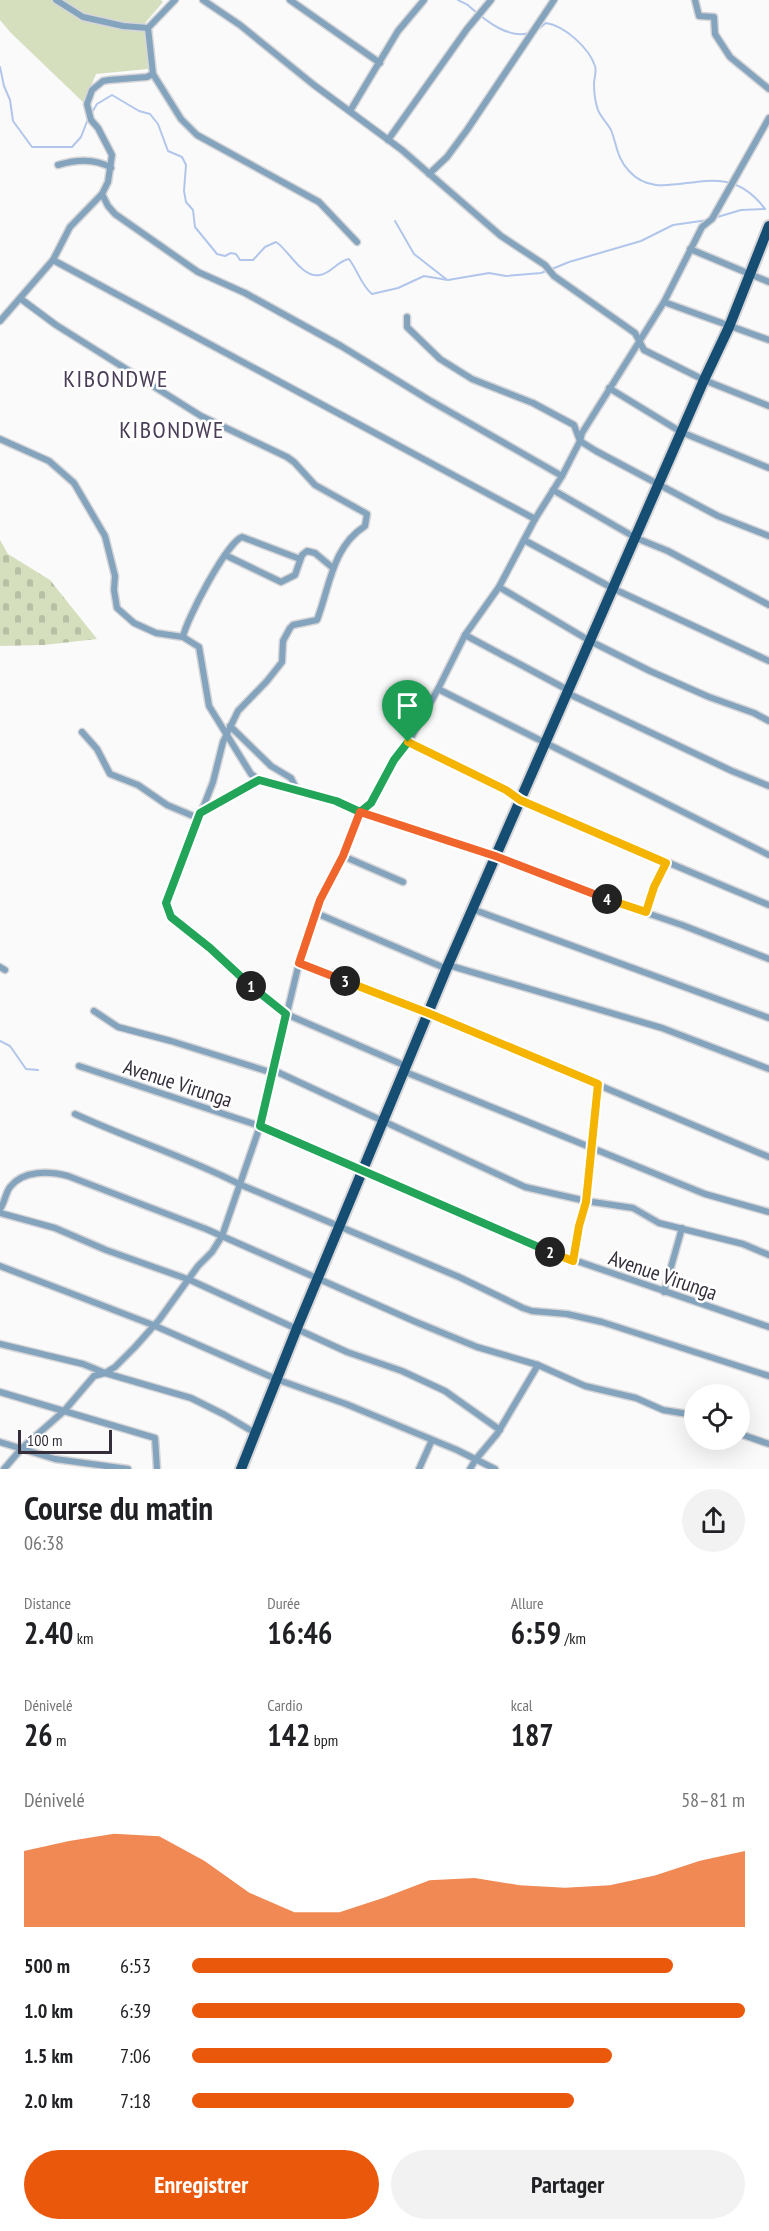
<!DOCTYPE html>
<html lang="fr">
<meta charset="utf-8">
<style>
:root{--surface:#fff;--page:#f2f2f2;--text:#202124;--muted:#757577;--accent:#ea580c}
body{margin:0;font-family:"PT Sans Narrow",sans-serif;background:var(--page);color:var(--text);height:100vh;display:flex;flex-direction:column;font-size:22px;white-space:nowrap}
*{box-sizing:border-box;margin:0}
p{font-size:20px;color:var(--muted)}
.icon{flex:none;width:33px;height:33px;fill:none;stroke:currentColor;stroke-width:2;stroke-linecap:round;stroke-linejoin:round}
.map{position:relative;height:1469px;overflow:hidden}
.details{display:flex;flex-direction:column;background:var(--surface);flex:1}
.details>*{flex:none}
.controls{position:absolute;left:684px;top:1384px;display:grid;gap:12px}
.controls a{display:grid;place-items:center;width:66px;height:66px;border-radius:50%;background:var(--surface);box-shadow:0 6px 24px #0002;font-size:30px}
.scale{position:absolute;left:18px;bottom:15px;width:94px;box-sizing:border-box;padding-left:6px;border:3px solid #342e3b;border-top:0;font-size:16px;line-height:21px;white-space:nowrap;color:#342e3b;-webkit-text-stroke:4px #fff;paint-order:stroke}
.pin{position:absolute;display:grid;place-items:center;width:51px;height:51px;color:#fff;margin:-62px -26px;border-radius:50% 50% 50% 0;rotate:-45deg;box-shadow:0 0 6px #0007}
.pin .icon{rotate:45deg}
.km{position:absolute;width:30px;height:30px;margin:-15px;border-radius:50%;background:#222;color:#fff;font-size:16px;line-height:30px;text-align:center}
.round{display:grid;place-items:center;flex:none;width:63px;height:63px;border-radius:32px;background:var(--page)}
.headline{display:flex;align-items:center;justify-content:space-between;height:102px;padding:0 24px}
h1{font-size:33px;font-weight:800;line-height:45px}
.figures{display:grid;grid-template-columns:repeat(3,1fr);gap:9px;height:102px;padding:6px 24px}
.figures div{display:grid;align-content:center}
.figures b{font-size:30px;font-weight:800}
.figures small{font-size:16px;font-weight:400}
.figures p{font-size:16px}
.chart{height:168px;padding:12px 24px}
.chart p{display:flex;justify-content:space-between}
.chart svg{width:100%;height:108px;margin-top:6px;fill:var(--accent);opacity:.7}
.button{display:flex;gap:12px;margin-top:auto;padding:12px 24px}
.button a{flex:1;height:69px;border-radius:36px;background:var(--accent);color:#fff;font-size:24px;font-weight:800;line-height:69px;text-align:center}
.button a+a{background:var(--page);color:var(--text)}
ul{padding:0 24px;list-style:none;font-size:20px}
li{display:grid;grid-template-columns:96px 72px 1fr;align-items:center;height:45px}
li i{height:15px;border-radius:8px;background:var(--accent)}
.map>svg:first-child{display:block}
</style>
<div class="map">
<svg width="769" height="1469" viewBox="0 0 769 1469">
<defs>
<pattern id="cemetery-stones" width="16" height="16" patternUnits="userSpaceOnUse" patternTransform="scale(1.5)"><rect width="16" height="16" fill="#d5dfbe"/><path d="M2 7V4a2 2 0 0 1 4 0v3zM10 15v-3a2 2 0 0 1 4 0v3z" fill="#b7c0a4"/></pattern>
</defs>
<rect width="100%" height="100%" fill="#fafafa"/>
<!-- green -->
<polygon fill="#d5dfbe" points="0,0 161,0 163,2 145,23 148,69 96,74 84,103 11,33 0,20"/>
<!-- cemetery -->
<polygon fill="url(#cemetery-stones)" points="0,540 8,554 50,580 97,639 44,645 0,646"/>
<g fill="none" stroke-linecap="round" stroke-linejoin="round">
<!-- stream -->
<g stroke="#b1c6ea" stroke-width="2">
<path d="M458 0C462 3 467 3 470 7 486 21 508 39 530 33"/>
<path d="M536 31 546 23C565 26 589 48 595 66 597 71 594 78 594 84 594 91 595 100 597 107 599 116 607 122 611 130 617 145 617 159 629 171 665 211 720 148 765 209"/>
<polyline points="0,67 4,86 10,100 13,121 32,147 72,147 81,137 88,119"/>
<path d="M91 114 97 104 112 95 139 111 150 114 158 124 168 151 182 157 186 165 184 191 186 202 193 210 195 227 217 254 225 256 231 253 236 254 240 260H253L265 247 276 242C288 249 302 279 320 275 332 273 337 261 349 259 358 271 361 285 372 294L398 288 424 276 448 280 489 273 506 276 541 273 546 271"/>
<polyline points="714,218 741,210 765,209"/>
<polyline points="395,221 414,254 446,279"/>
<polyline points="552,269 569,262 641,241 673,225 708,220"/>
<polyline points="0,1041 10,1046 26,1069 38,1070"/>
</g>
<defs>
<g id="minor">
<polyline points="56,0 83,17 123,26 148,28"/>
<polyline points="203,0 240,25 314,85 402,150 501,236 545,265 554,276 635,333 644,350 704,380 769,406"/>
<polyline points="290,0 380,63"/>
<polyline points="695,0 699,16 714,17 715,34 730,57 769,89"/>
<polyline points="153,74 181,119 197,135 319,202 357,242"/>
<polyline points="350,111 398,31 424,0"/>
<polyline points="388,140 467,29 491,0"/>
<path d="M58 165C75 160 95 158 111 168"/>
<polyline points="429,174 447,157 467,130 554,0"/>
<polyline points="102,194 108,206 115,214 198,272 245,293 341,346 429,400 562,476"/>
<polyline points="690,249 769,282"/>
<polyline points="53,260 535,519"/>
<path d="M21 299 56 325 201 416 287 457 294 462 315 485 367 514 365 526C332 547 330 586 317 620L293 625 290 628 283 641 282 662 267 681 238 711 223 742 213 782 166 903 171 917 210 948 286 1014 406 1066"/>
<polyline points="664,302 769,340"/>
<polyline points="407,317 407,327 440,359 472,379 533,403 574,425 580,441 596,451 718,516 769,536"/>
<polyline points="0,321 53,260 70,227 102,194 108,182 112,155 98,128 91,120 87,104 92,90 103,81 109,80 147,77 153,74 148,28 175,0"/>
<polyline points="609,388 681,432 769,468"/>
<polyline points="0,439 49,461 74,483 105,536 115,576 114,590 117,608 134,623 156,633 183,637 199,647 209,706 251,774 259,780 336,801 360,812 495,856 588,893 682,925 769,959"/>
<polyline points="553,490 636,538 668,551 769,605"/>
<polyline points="524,540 614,589 769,661"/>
<polyline points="225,555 281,582 295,575 302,555 307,551 315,553 333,568"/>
<polyline points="499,587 590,641 650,671 709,697 754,713 769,721"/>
<polyline points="465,635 568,690"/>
<path d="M183 637C186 620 227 542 242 537L300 559"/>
<polyline points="438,689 769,855"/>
<polyline points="567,693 732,771 769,786"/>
<polyline points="230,726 271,766 291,778 297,790"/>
<polyline points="82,732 97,749 110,774 138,785 167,805 198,818"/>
<polyline points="408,743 506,791 520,800 769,905"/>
<polyline points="200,813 259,780"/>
<polyline points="343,856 403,882"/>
<polyline points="472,909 769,1018"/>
<polyline points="646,912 654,887 666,863"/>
<polyline points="316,913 447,969"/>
<polyline points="299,963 428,1013 769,1157"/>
<polyline points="448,965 662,1028 769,1069"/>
<polyline points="0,967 5,970"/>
<polyline points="94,1011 118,1027 171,1041 273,1073"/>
<polyline points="79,1066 260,1126 548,1251 769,1327"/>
<polyline points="273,1070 525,1187 586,1201 633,1208 659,1223 743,1244 769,1255"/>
<polyline points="403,1071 705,1194 769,1212"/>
<path d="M75 1114C129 1139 186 1157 239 1184L459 1277 523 1308 532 1311 567 1314 602 1322 769 1376"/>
<path d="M0 1209C5 1202 5 1194 10 1187 23 1170 49 1171 68 1176L206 1229 416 1322 477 1347 538 1365 585 1386 636 1398 663 1410 694 1415"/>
<polyline points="0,1213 55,1228 106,1250 190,1280 347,1352 402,1371 445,1391 500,1430"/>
<polyline points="573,1261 579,1225 586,1201 598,1084"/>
<polyline points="0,1266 153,1325 276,1379 346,1404 457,1450 495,1469"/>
<polyline points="664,1292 682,1228"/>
<polyline points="0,1344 83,1364 105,1373 191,1398 225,1415 255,1433"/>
<polyline points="0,1392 155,1438 157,1469"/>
<polyline points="740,1434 769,1444"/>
<polyline points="0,1442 55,1459 128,1469"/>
<polyline points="4,1469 22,1448 64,1411 94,1376 105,1373 115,1367 135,1347 159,1320 198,1266 212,1252 222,1236 260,1126 299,963 320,900 343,856 360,812 374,799 395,760 408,743 438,689 465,635 499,587 535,519 562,476 580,441 582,433 664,302 702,227 712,219 769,118"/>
<polyline points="419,1469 432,1440"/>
<polyline points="470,1469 476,1459 497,1434 538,1365"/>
</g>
<polyline id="trunk" points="241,1469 297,1328 448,965 704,380 729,327 769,226"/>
</defs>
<!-- minor casing -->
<use href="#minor" stroke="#d6d5d8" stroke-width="9"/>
<!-- trunk casing -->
<use href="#trunk" stroke="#d6d5d8" stroke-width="14"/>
<!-- minor -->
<use href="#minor" stroke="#84a4be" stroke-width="6"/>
<!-- trunk -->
<use href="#trunk" stroke="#164e73" stroke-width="10"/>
</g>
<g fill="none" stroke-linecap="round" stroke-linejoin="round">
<defs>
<polyline id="split-1" points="251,986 210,948 171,917 166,903 200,813 259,780 336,801 360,812 371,803 394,760 408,742"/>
<polyline id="split-2" points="251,986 286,1014 260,1126 550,1252"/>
<polyline id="split-3" points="345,981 428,1013 598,1084 586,1202 579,1226 573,1261 550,1252"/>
<polyline id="split-4" points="345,981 299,963 320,900 343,856 360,812 495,856 607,899"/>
<polyline id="split-5" points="408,742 506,790 520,800 666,863 654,887 646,912 607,899"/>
</defs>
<!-- split-1 casing -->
<use href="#split-1" stroke="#fff" stroke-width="12"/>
<!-- split-2 casing -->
<use href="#split-2" stroke="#fff" stroke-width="12"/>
<!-- split-3 casing -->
<use href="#split-3" stroke="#fff" stroke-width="12"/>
<!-- split-4 casing -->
<use href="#split-4" stroke="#fff" stroke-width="12"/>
<!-- split-5 casing -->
<use href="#split-5" stroke="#fff" stroke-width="12"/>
<!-- split-1 -->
<use href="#split-1" stroke="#22a559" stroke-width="8"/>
<!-- split-2 -->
<use href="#split-2" stroke="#22a559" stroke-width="8"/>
<!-- split-3 -->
<use href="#split-3" stroke="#f5b400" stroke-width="8"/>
<!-- split-4 -->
<use href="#split-4" stroke="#f0652b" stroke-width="8"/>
<!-- split-5 -->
<use href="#split-5" stroke="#f5b400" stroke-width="8"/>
</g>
<g text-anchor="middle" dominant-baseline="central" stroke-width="5" stroke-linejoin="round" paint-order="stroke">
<!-- street labels -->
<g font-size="21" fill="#342e3b" stroke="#fff">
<text transform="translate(178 1083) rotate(18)">Avenue Virunga</text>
<text transform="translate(663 1275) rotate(19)">Avenue Virunga</text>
</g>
<!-- quarter labels -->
<g font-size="24" letter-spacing="1.5" fill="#4a3d57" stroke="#fff">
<text x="116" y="378">KIBONDWE</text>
<text x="172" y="429">KIBONDWE</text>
</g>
</g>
</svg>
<div class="controls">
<a><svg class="icon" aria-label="locate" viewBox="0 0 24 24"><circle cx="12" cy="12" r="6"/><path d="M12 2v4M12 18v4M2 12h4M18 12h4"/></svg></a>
</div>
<div class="scale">100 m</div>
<div class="pin" style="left:408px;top:742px;background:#1e9e55"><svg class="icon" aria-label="arrive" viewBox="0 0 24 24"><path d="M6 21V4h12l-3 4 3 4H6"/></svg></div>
<b class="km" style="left:251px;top:986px">1</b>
<b class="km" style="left:550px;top:1252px">2</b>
<b class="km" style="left:345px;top:981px">3</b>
<b class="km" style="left:607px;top:899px">4</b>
</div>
<section class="details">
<div class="headline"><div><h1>Course du matin</h1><p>06:38</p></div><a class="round"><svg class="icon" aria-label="share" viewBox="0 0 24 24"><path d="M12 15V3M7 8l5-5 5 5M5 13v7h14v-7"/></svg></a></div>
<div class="figures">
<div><p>Distance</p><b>2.40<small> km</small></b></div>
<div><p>Durée</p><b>16:46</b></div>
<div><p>Allure</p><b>6:59<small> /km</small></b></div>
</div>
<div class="figures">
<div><p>Dénivelé</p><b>26<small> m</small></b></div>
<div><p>Cardio</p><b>142<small> bpm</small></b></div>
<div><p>kcal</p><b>187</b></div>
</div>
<div class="chart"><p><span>Dénivelé</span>58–81 m</p>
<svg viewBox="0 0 160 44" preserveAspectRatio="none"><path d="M0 44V13L10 9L20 6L30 7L40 17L50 30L60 38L70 38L80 32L90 25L100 24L110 27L120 28L130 27L140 23L150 17L160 13V44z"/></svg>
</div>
<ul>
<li><b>500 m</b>6:53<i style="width:87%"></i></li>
<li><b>1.0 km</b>6:39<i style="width:100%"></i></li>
<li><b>1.5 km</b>7:06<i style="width:76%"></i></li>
<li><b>2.0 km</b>7:18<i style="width:69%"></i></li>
</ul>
<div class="button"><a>Enregistrer</a><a>Partager</a></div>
</section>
